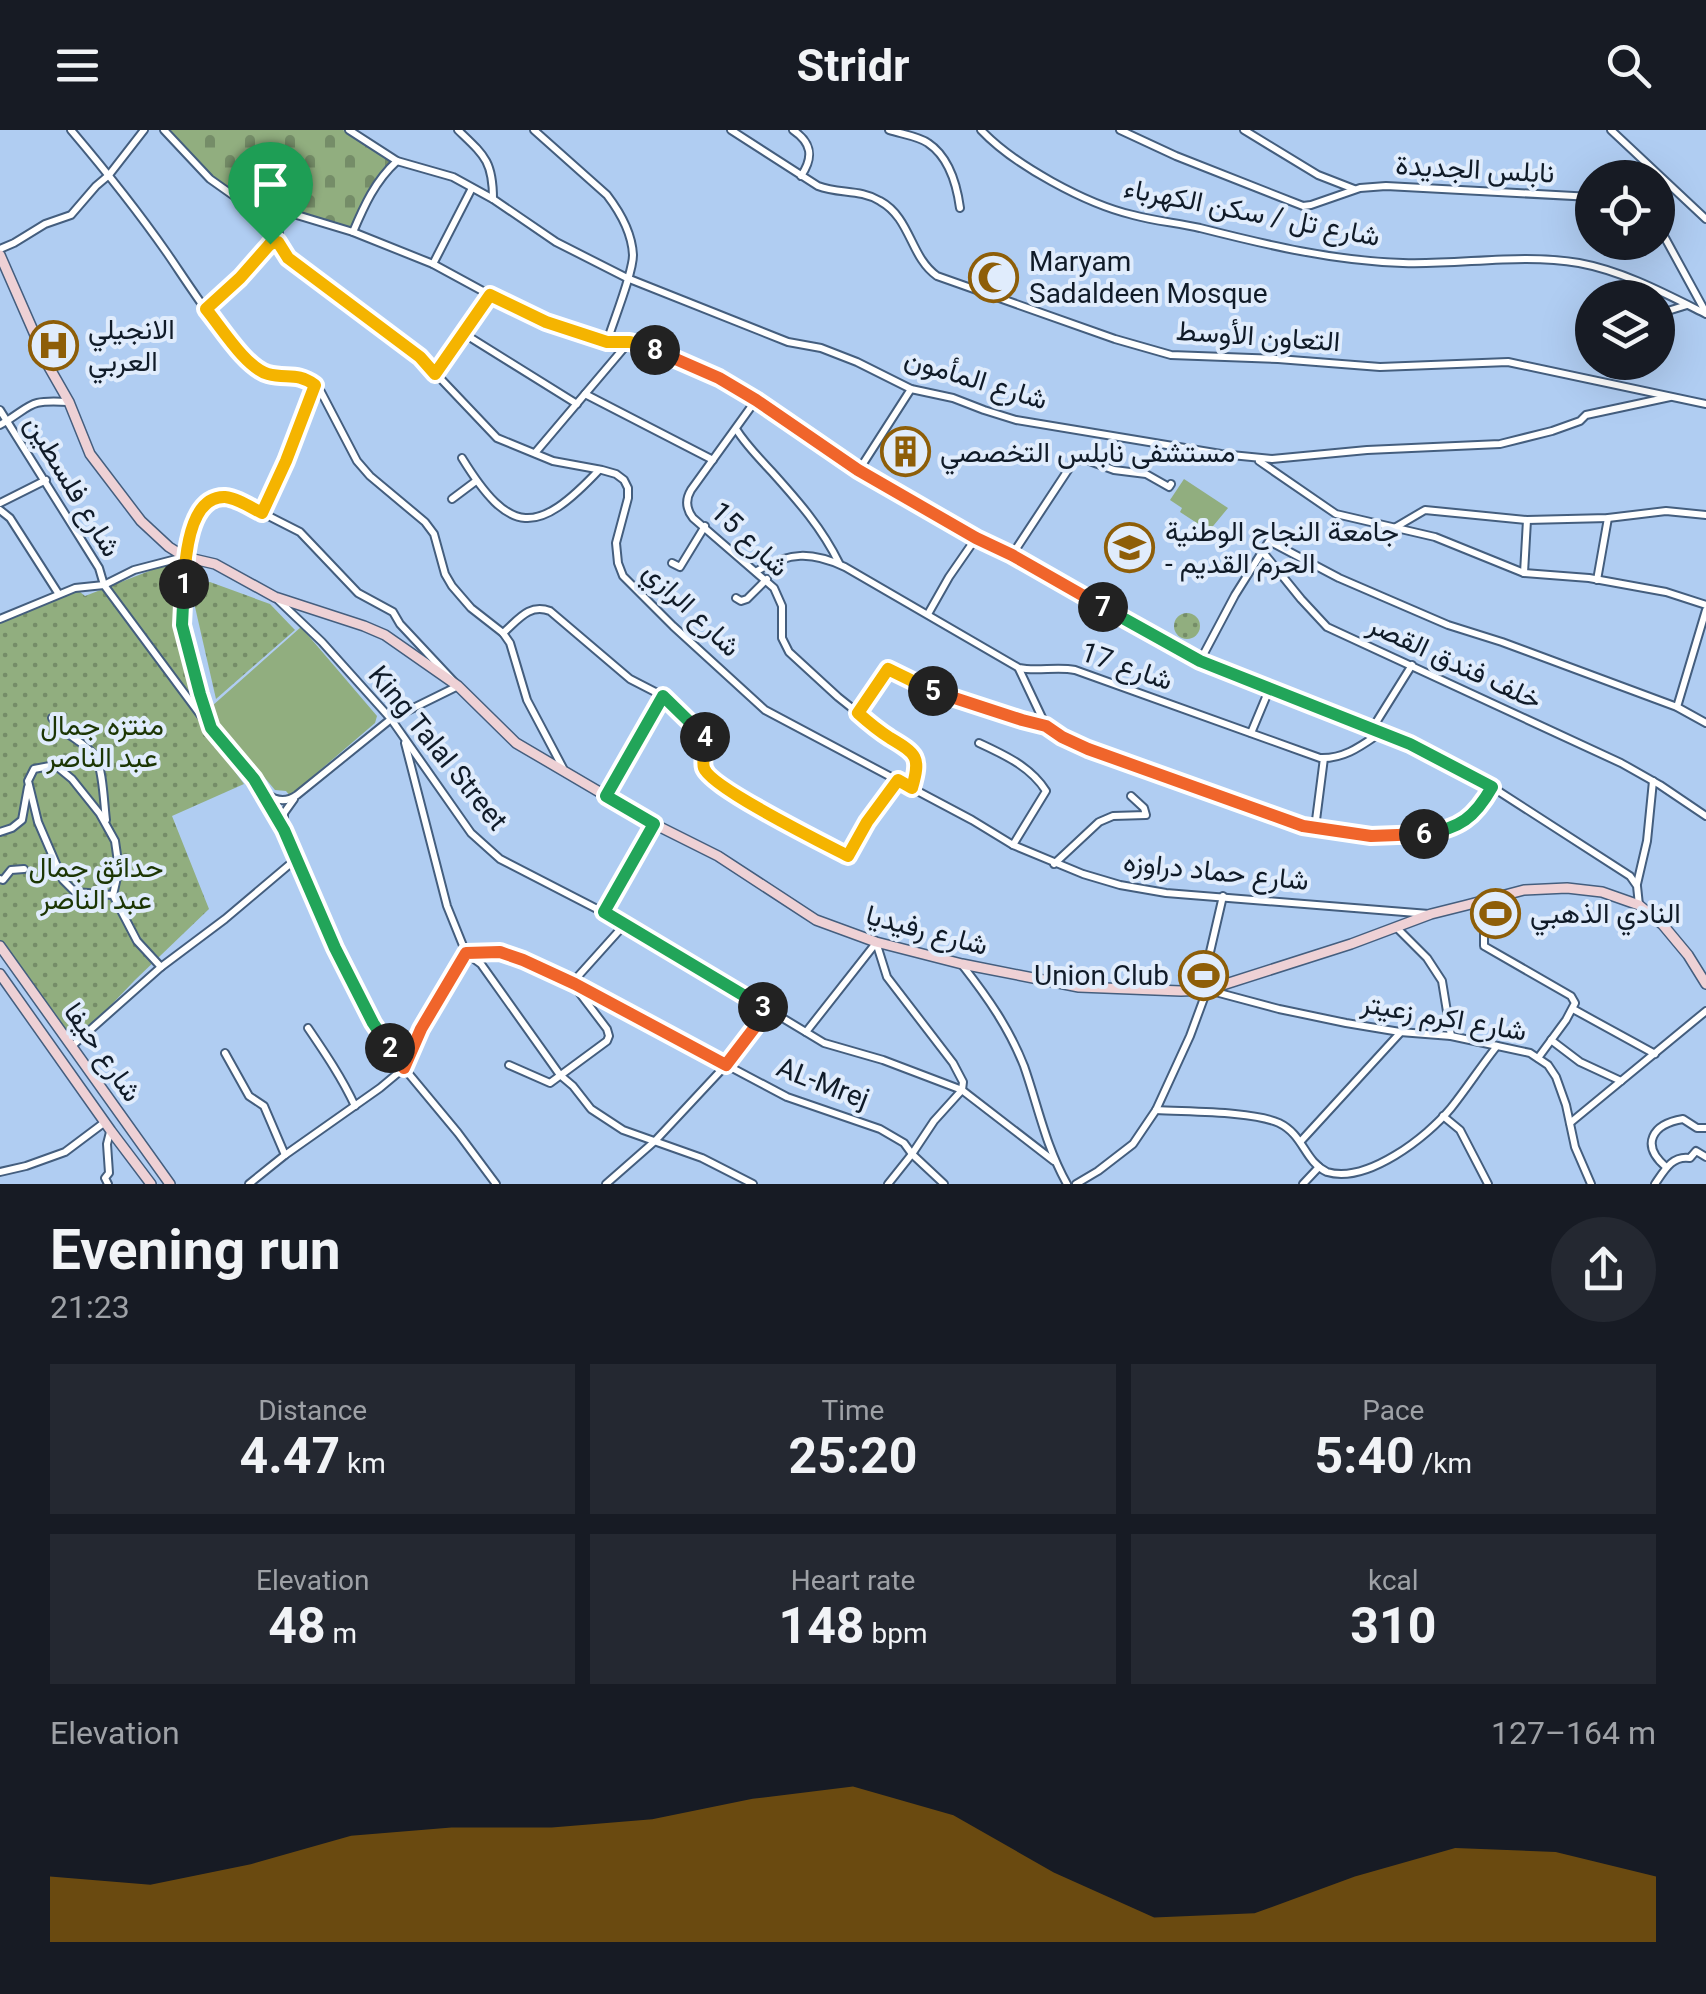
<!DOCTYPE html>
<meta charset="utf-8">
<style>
:root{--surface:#171b24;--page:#242831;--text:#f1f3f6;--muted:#9ea1a6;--accent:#8e5e08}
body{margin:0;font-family:Roboto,Vazirmatn,sans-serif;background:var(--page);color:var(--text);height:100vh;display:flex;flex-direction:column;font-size:38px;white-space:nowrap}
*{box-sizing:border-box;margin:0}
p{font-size:32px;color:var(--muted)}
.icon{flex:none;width:55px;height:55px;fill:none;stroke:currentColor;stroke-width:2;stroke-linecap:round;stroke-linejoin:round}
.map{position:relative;height:1054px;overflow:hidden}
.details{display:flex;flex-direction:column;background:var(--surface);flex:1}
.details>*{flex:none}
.buttons{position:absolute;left:1575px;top:30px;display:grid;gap:20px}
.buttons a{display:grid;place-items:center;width:100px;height:100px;border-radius:50%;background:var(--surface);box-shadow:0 10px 40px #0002;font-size:50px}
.pin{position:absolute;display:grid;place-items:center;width:85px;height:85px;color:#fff;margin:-102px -42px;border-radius:50% 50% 50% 0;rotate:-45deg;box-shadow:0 0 10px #0007}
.pin .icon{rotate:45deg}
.km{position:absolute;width:50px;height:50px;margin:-25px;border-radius:50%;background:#222;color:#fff;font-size:28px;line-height:50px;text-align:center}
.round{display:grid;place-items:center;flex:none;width:105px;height:105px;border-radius:52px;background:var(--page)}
.summary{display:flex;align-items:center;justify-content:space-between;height:170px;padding:0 50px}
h1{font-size:55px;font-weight:700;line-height:75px}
.stats{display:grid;grid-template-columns:repeat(3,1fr);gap:15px;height:170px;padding:10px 50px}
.stats div{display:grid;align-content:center;border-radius:0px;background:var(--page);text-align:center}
.stats b{font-size:50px;font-weight:700}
.stats small{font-size:28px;font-weight:400}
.stats p{font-size:28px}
.chart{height:280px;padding:20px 50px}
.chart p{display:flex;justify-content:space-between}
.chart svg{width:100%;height:180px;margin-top:10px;fill:var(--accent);opacity:.7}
header{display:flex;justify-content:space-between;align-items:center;height:130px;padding:0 50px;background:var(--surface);font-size:45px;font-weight:700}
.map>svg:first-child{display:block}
</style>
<header><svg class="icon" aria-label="menu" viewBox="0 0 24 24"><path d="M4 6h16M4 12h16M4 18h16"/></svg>Stridr<svg class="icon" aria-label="search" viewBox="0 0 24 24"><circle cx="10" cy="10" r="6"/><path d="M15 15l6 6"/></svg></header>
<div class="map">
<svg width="1706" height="1054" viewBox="0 0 1706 1054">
<defs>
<pattern id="cemetery-stones" width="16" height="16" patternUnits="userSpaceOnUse" patternTransform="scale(2.5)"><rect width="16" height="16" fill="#91ae7f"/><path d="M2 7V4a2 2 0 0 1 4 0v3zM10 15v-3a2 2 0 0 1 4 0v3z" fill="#758d68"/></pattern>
<pattern id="park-dots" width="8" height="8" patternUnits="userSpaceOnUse" patternTransform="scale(2.5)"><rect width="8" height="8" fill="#91ae7f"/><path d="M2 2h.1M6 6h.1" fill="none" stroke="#758d68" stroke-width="1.8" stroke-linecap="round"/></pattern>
</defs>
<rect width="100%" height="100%" fill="#b0cdf2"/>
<!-- cemetery -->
<path fill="url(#cemetery-stones)" d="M167 0H343L392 32C373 51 362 75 352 99L235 64 212 48Z"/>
<!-- park -->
<g fill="url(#park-dots)">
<polygon points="185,427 176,452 177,503 187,546 205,601 244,654 172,686 209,779 135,850 72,916 0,811 0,489 75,458 85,466"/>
<polygon points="210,452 270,474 295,500 216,569 190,455"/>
<circle cx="1187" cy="496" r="13"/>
</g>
<!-- garden -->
<g fill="#91ae7f">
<polygon points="1184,349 1228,378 1209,401 1180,382 1182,378 1170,370"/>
<polygon points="301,497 377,586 375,593 290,666 286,661 275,660 219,593 212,576"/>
</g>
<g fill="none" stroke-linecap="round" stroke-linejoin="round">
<defs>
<g id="minor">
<path d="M71 0C105 40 137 80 167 123 191 158 221 206 252 235 274 255 297 234 321 262L357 331 370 346 425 392 434 404 445 444 452 456 471 478 503 503 510 513 527 570 563 638"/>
<polyline points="164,0 210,49 234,66 353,102 433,134 490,165 546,192 607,212 629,212 653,219 719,248 756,270 859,340 976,408 1019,429 1200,531 1410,614 1449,633 1492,657 1630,746 1637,756 1639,775"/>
<polyline points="349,0 397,31 453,47 493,69 556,112 627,148 788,212 821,218 857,232 911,259 953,268 984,280 1016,290 1221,324 1272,329 1367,320 1500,314 1552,301 1580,291 1586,285 1670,267"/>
<path d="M458 0C484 25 493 31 493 69"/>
<path d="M534 0 607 65C620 82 632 103 633 125 633 143 613 192 607 212"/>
<path d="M731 0 818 56C839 64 860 59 880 71 911 88 910 127 937 146L1115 209 1171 225 1278 229 1380 237 1508 232 1706 274"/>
<path d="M793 0C812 13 814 27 801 46"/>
<path d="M889 0C901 4 918 6 928 13 949 27 957 56 960 78"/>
<path d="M981 0C1014 35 1086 74 1133 85 1155 91 1178 93 1200 98 1267 115 1334 131 1403 133 1461 135 1521 123 1579 133 1623 141 1666 164 1706 184"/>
<polyline points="1120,0 1176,26 1303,76 1311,75 1360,58 1386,56 1592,67"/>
<polyline points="1244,0 1318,45 1354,59"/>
<polyline points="1611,0 1706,89"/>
<path d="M283 82C278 100 275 113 288 128L420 227 497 308 553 331 602 340 616 344 624 350 628 358V368L616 413 618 433 623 446 673 496 765 580 972 690 1013 715 1083 744 1120 755 1166 763 1429 784"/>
<polyline points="1658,95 1705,181"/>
<path d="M353 102C364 76 375 51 397 31"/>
<polyline points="0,119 14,113 45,94 71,85 96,56 109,45 144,0"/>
<polyline points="433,134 472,58"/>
<polyline points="206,179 240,148 270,114 279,112"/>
<polyline points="1658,184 1687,175"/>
<polyline points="463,203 577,274"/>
<polyline points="435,244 490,165"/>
<polyline points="585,264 713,330"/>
<path d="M756 270 691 360C685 370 686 379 693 388L774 458 782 476V508L789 522 838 567 887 606 912 621 917 638 912 659"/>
<polyline points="0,280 99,438 104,455 205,591"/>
<path d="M0 295C33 276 26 269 69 272"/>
<path d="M736 299C746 315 759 328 772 342 798 371 822 398 839 433"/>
<polyline points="535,323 629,212"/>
<path d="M462 328C510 406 537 406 599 340"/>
<polyline points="1259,331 1336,384 1435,407 1524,443 1589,448 1666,462 1706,475"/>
<polyline points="859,340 911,259"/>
<path d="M226 367 237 370 300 402 358 463 393 482 400 494 458 556 391 589 297 665C287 672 277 672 267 664L211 598 200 564 183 495 185 427 197 384 207 372Z"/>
<polyline points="452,369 476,351"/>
<polyline points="0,373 46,350"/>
<polyline points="0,380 10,388 58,463"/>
<polyline points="262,383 287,331 315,255"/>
<polyline points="1396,397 1425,380 1527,390 1608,388 1666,381 1706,385"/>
<polyline points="1262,421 1301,469 1327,497 1621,633 1660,655 1706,686"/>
<polyline points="1012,425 1070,337 1074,332 1084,329 1114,340 1146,344 1169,357 1171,354"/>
<polyline points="672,433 680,437 705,396"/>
<path d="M757 441C789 422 811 421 845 437L1019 538C1038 542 1056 536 1075 540L1320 628C1344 629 1361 616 1380 603"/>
<polyline points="1524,443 1527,390"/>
<polyline points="1597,450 1608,388"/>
<polyline points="736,468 741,471 747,469 767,449"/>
<polyline points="277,469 322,512 391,589 471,703 500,729 630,796 824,913 883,930 962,960 1054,1031"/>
<polyline points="928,484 949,447 976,408"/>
<polyline points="0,489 75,458 104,455 134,440 184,427"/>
<path d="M503 503C518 490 529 473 550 481L630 549 663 566 702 603 707 614 704 638C731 670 810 705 848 726L867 692 899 651"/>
<polyline points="1200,531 1235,465 1269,411 1339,448 1448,495 1502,512 1677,577 1706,593"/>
<polyline points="1019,539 1046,596 1071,612 1303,696 1339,703 1405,706 1434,703 1462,692 1479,680 1492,657"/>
<polyline points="1677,577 1706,480"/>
<path d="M858 583 884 543 889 539C938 563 990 584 1045 595"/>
<path d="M52 588C63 605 83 610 95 626 103 637 104 675 106 690"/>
<polyline points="1372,599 1412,535"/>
<polyline points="1251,603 1269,560"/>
<polyline points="405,613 447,776 466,823 481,834 560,945 573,956 591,979 623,1000 702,1028 753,1054"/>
<path d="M979 613C1005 625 1031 637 1046 661L1013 715"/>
<polyline points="262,663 284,700 284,683 294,669"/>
<polyline points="605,666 663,566"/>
<polyline points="1315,698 1324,628"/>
<polyline points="284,700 335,818 373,893 404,938 458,1003 496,1054"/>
<polyline points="0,702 12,698 22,690 28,657"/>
<polyline points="1054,734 1099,692 1113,686 1146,685 1144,678 1131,666"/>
<polyline points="0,749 3,750 11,740 24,739"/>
<polyline points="1637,754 1647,711 1653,651"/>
<polyline points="113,765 75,762 63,750 38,692 28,651 34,639 55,635 72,649 100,684 115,711 119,739 113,765 137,811 161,837"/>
<polyline points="1493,769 1484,796 1484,816 1571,866 1575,873 1566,890 1538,928"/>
<polyline points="604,782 654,694"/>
<polyline points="1396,797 1427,828 1442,851 1451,906"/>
<polyline points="876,812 887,847 953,933 963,952 962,960 934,991 912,1024 888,1054"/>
<path d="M963 836C988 868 1009 898 1024 936 1038 976 1046 1017 1067 1054"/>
<polyline points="1208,860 1279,879 1346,893 1400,902 1451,906 1530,923 1548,935 1556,947 1566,975 1575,1017 1591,1054"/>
<polyline points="1573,879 1655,924"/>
<path d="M308 898C325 923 342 948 355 976"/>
<polyline points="806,902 876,813"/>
<polyline points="1551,910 1580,932 1621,951"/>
<polyline points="72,916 161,837 225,789 296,729"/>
<polyline points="225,923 249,966 264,976 285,1025"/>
<polyline points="509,935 550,953 607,911 609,906 607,899 572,853 625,794"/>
<path d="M1156 980C1188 982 1252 981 1279 993 1304 1005 1304 1031 1327 1042 1367 1054 1427 1007 1451 978 1467 958 1481 936 1497 916"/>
<polyline points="1443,986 1460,1000 1488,1054"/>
<polyline points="1570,993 1706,881"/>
<polyline points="1301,1011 1400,903"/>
<path d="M1666 1037C1640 1015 1652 994 1683 989L1697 998H1706"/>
<polyline points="0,1042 26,1036 65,1022 105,992"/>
<polyline points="108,1054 105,1048 109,1043 107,1014 110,1002"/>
<polyline points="249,1054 285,1025 380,958 404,938 421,899 466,823 500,822 523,830 572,853 787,967 880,999 904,1013 912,1024 944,1054"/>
<polyline points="606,1054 655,1011 726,935 768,880"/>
<polyline points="1076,1054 1098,1041 1133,1014 1156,980 1190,906 1207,860 1210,822 1223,766"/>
<polyline points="1303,1054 1319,1037"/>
<path d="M1655 1054C1664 1041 1672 1025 1690 1028L1696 1021 1706 1027"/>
</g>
<g id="secondary">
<polyline points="0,125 49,237 69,272 90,324 141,391 169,417 185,427 215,434 275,467 364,496 385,505 458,556 516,613 654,694 718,726 816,790 876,812 962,834 1079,857 1181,861 1207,860 1351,814 1431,784 1467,775 1524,760 1567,758 1602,762 1639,775 1663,795 1688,825 1706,854"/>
<polyline points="0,816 170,1054"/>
<polyline points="0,844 111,1001 151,1054"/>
</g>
</defs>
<!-- minor casing -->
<use href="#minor" stroke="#445e7e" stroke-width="10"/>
<!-- secondary casing -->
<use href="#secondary" stroke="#445e7e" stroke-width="12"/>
<!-- minor -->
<use href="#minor" stroke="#fff" stroke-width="6"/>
<!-- secondary -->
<use href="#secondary" stroke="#eed1d5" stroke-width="9"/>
</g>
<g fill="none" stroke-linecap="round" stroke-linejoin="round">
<defs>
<path id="split-1" d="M184 454C185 428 189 366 225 367 237 368 250 377 262 383L286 331 315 255C297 242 287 249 268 244 246 238 221 197 206 179L240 148 270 114"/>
<polyline id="split-2" points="184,454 182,495 200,564 211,598 254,649 284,700 335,818 373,893 390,918"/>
<polyline id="split-3" points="390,918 404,938 421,899 466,823 500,822 523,830 575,854 726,935 768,880 763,877"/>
<polyline id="split-4" points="705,607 663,566 606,666 654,694 604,782 763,877"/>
<path id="split-5" d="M705 607C708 617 701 628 704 638 710 657 825 714 848 726L867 692 898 650 912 658C921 627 917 624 890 608 879 601 868 592 858 583L888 539 933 561"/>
<polyline id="split-6" points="933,561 1022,590 1046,596 1062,607 1088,619 1303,696 1371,706 1424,704"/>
<path id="split-7" d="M1103 477 1200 531 1410 614 1492 657C1475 687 1460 699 1424 704"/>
<polyline id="split-8" points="655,220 719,248 756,270 858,340 976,408 1012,425 1103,477"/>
<polyline id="split-9" points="270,114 278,112 288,128 420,227 435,244 490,165 546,192 607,212 630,212 655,220"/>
</defs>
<!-- split-1 casing -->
<use href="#split-1" stroke="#fff" stroke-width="20"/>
<!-- split-2 casing -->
<use href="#split-2" stroke="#fff" stroke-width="20"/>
<!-- split-3 casing -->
<use href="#split-3" stroke="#fff" stroke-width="20"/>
<!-- split-4 casing -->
<use href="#split-4" stroke="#fff" stroke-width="20"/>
<!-- split-5 casing -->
<use href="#split-5" stroke="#fff" stroke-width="20"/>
<!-- split-6 casing -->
<use href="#split-6" stroke="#fff" stroke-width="20"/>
<!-- split-7 casing -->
<use href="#split-7" stroke="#fff" stroke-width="20"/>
<!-- split-8 casing -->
<use href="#split-8" stroke="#fff" stroke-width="20"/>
<!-- split-9 casing -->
<use href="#split-9" stroke="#fff" stroke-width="20"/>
<!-- split-1 -->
<use href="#split-1" stroke="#f5b400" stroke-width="12"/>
<!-- split-2 -->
<use href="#split-2" stroke="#22a559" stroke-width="12"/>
<!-- split-3 -->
<use href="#split-3" stroke="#f0652b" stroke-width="12"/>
<!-- split-4 -->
<use href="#split-4" stroke="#22a559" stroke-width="12"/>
<!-- split-5 -->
<use href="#split-5" stroke="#f5b400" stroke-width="12"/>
<!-- split-6 -->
<use href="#split-6" stroke="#f0652b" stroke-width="12"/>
<!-- split-7 -->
<use href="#split-7" stroke="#22a559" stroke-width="12"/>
<!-- split-8 -->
<use href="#split-8" stroke="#f0652b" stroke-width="12"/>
<!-- split-9 -->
<use href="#split-9" stroke="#f5b400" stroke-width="12"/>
</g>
<!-- icons -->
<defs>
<symbol id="mosque-ring" viewBox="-11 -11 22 22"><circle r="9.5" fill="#e0ecfc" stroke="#8e5e08" stroke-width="1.5"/><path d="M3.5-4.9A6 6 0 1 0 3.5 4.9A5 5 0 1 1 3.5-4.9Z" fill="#8e5e08"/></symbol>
<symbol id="hospital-ring" viewBox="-11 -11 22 22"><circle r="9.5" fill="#e0ecfc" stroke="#8e5e08" stroke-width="1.5"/><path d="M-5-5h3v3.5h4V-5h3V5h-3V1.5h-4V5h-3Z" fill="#8e5e08"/></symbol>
<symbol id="building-ring" viewBox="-11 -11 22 22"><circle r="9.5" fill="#e0ecfc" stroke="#8e5e08" stroke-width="1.5"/><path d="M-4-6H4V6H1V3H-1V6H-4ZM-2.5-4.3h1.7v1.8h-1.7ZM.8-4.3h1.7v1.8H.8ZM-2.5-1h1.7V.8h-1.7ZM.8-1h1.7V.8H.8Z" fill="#8e5e08"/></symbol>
<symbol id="university-ring" viewBox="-11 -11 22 22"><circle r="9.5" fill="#e0ecfc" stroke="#8e5e08" stroke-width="1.5"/><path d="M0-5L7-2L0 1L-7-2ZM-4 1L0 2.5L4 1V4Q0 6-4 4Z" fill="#8e5e08"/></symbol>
<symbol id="stadium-ring" viewBox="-11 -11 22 22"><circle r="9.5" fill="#e0ecfc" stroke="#8e5e08" stroke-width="1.5"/><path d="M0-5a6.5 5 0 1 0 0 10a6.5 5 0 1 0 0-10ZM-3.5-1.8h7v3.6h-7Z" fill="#8e5e08"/></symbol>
</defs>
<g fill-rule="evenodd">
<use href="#mosque-ring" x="966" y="120" width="55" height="55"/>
<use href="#hospital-ring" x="26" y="188" width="55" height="55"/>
<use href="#building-ring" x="878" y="294" width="55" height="55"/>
<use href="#university-ring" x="1102" y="390" width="55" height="55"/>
<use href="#stadium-ring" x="1468" y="756" width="55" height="55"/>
<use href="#stadium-ring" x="1176" y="818" width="55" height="55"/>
</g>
<g text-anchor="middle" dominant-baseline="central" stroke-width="8" stroke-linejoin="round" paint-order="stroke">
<!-- street labels -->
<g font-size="28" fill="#101b28" stroke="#e0ecfc">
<text transform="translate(1475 39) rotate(3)">نابلس الجديدة</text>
<text transform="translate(1252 82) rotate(11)">شارع تل / سكن الكهرباء</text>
<text transform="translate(1258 206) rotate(4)">التعاون الأوسط</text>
<text transform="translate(976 249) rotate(17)">شارع المأمون</text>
<text transform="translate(73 356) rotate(59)">شارع فلسطين</text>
<text transform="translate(750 409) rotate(43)">شارع 15</text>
<text transform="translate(692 479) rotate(44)">شارع الرازي</text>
<text transform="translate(1455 532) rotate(25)">خلف فندق القصر</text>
<text transform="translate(1127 536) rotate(19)">شارع 17</text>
<text transform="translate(438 618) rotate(51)">King Talal Street</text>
<text transform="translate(1216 741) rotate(6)">شارع حماد دراوزه</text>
<text transform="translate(927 800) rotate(15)">شارع رفيديا</text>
<text transform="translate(1444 887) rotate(10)">شارع اكرم زعيتر</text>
<text transform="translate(103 922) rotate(55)">شارع حيفا</text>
<text transform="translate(823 953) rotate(21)">AL-Mrej</text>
</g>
<!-- poi labels -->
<g font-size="28" fill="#101b28" stroke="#e0ecfc" text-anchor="start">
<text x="1029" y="131">Maryam<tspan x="1029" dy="32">Sadaldeen Mosque</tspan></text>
<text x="88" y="199">الانجيلي<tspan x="88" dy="32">العربي</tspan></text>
<text x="940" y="322">مستشفى نابلس التخصصي</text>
<text x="1165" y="401">جامعة النجاح الوطنية<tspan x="1165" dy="32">- الحرم القديم</tspan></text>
<text x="1530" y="783">النادي الذهبي</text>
<text x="1169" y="845" text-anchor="end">Union Club</text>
</g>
<!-- park labels -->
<g font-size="28" fill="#1c3604" stroke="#e0ecfc">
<text x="102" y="595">منتزه جمال<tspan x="102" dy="32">عبد الناصر</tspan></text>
<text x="96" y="737">حدائق جمال<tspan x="96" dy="32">عبد الناصر</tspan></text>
</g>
</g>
</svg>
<div class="buttons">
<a><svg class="icon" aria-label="locate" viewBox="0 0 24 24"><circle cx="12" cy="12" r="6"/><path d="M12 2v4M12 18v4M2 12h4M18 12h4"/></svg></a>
<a><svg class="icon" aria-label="layers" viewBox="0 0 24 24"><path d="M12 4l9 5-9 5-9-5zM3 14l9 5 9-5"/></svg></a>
</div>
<div class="pin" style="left:270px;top:114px;background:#1e9e55"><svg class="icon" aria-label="arrive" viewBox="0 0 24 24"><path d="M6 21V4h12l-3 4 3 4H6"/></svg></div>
<b class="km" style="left:184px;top:454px">1</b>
<b class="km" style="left:390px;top:918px">2</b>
<b class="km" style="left:763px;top:877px">3</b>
<b class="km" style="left:705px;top:607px">4</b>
<b class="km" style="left:933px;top:561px">5</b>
<b class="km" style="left:1424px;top:704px">6</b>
<b class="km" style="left:1103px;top:477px">7</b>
<b class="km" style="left:655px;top:220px">8</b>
</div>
<section class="details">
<div class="summary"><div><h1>Evening run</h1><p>21:23</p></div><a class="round"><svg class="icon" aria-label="share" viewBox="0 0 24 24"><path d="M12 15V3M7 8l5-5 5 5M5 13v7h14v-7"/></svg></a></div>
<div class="stats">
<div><p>Distance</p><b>4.47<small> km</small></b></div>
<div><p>Time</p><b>25:20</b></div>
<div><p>Pace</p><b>5:40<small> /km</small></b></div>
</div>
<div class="stats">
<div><p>Elevation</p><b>48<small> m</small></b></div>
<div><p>Heart rate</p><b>148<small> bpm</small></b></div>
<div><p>kcal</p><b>310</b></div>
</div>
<div class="chart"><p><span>Elevation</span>127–164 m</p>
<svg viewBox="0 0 160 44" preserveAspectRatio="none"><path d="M0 44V28L10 30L20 25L30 18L40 16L50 16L60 14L70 9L80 6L90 13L100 27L110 38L120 37L130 28L140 21L150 22L160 28V44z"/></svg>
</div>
</section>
